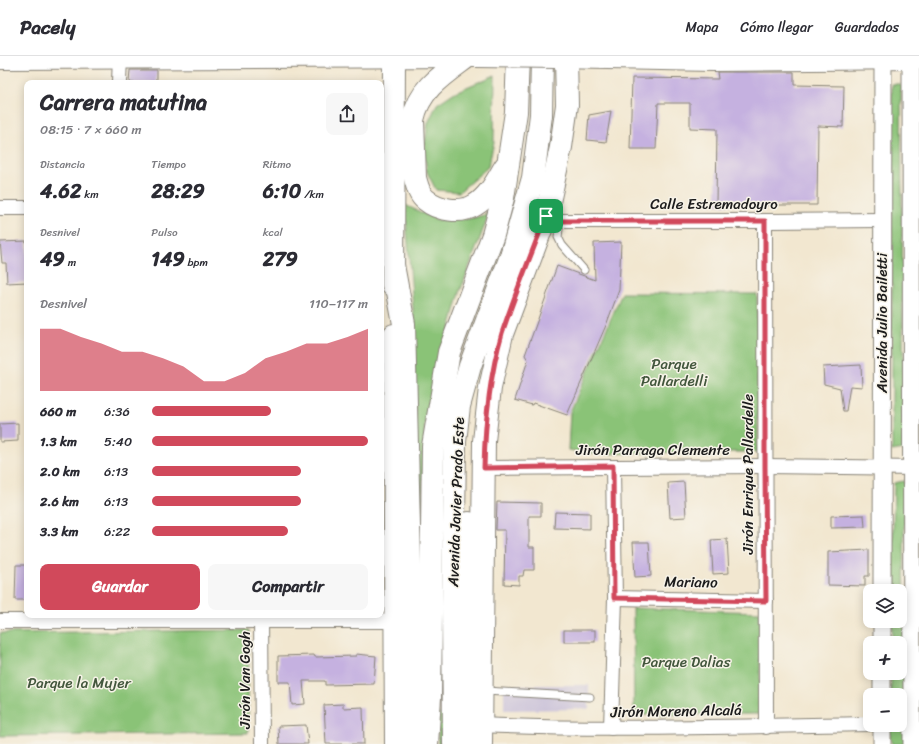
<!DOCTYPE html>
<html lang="es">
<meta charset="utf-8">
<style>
:root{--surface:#fff;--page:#f7f7f7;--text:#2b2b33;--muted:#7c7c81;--line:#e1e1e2;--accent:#d1495b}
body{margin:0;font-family:Sriracha,sans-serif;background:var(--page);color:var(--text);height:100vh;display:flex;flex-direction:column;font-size:15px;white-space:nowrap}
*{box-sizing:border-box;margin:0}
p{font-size:13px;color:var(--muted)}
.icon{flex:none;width:22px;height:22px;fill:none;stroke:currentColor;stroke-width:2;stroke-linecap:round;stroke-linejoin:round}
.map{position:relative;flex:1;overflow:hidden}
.drawer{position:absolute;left:24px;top:24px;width:360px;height:538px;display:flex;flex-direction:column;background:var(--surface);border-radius:8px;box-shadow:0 2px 10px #0003}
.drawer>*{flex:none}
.buttons{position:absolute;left:863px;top:528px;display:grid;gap:8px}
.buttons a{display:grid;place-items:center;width:44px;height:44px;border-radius:8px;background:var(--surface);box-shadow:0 2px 10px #0003;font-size:20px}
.pin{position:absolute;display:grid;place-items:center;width:34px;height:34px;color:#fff;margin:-17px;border-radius:8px;box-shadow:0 2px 6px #0006}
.round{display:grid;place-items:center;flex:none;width:42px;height:42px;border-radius:8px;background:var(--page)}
.head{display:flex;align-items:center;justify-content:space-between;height:68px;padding:0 16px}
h1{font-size:22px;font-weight:800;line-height:30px}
.stats{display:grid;grid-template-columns:repeat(3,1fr);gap:6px;height:68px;padding:4px 16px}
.stats div{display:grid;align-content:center}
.stats b{font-size:20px;font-weight:800}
.stats small{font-size:11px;font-weight:400}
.stats p{font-size:11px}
.chart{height:112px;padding:8px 16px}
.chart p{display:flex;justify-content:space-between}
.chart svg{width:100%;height:72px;margin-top:4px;fill:var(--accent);opacity:.7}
.button{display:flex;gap:8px;margin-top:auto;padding:8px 16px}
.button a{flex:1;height:46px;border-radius:8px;background:var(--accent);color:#fff;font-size:16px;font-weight:800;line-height:46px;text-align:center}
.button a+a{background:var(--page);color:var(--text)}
ul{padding:0 16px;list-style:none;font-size:13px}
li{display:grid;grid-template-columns:64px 48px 1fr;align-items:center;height:30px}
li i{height:10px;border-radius:5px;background:var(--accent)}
header{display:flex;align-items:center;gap:24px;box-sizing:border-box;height:56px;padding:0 20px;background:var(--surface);border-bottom:1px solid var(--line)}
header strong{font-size:19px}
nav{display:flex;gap:22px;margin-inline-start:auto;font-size:14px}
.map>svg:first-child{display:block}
</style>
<header>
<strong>Pacely</strong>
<nav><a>Mapa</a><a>Cómo llegar</a><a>Guardados</a></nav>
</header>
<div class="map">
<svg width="919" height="688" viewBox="0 0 919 688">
<rect width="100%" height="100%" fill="#f7f3e8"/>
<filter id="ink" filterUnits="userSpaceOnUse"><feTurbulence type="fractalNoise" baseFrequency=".025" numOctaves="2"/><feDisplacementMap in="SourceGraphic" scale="8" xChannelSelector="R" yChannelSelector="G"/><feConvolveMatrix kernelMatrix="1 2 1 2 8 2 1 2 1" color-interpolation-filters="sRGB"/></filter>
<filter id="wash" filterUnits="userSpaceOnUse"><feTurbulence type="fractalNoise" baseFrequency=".012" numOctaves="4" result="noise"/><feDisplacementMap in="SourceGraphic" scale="16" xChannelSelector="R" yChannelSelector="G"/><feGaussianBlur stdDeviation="0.9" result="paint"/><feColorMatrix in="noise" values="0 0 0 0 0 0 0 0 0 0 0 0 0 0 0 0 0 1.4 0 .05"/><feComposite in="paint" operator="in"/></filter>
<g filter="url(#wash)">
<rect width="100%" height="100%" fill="#f2e7d0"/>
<!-- industrial -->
<polygon fill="#c8bfd8" points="504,629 589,629 589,653 504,654"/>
<!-- green -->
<g fill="#8ac377" stroke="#53704a">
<polygon points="495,19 494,87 488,111 459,136 436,134 427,116 424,94 428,67 437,48 455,36"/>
<polygon points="892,28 901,28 904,393 892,395"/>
<polygon points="405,149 438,164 468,163 489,158 461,233 425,363 419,566 413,251"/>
<polygon points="622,237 757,238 758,396 690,396 598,398 568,394 570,356"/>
<polygon points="904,425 905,688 892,688 890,683 891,669 900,669 900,639 891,639 891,617 900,617 900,587 892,587 892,565 900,565 900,535 892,535 894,427"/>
<polygon points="633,552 760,556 760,658 634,659"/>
<polygon points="249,574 248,677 0,680 0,577"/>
<polygon points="438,658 445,659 446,688 438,688"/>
</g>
<g id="blocks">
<!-- building -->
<g fill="#c5b1e0">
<polygon points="130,14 157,14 157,27 129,27"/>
<polygon points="717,16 794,16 794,29 844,30 843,71 818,70 817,149 716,149 717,73 690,72 690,47 658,47 656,93 630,93 632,22 718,23"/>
<polygon points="611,55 606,86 587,84 589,59"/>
<polygon points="27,185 27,226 7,227 6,207 2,207 0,186"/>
<polygon points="621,186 619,234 607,267 567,359 533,347 532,349 515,344 528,304 525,299 557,210 595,224 594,187"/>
<polygon points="861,309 862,331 850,330 846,355 843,355 840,332 824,328 823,311"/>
<polygon points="18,367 18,385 0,386 0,368"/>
<polygon points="684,426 686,461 670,462 668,427"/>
<polygon points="497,446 541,447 541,460 529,460 529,491 534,491 534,514 524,514 523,520 519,520 519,529 504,528 505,474 496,474"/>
<polygon points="555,456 590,457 590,473 554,472"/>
<polygon points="864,459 865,471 831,472 831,460"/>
<polygon points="727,483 729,517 713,518 711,484"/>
<polygon points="633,486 649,486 651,520 635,521"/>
<polygon points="869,494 869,520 865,520 865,530 828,529 828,496"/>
<polygon points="16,509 27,509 27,544 15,544"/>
<rect x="564" y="574" width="31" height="12"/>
<polygon points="356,598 376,600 374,628 325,629 325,625 303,625 305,648 292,649 290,626 278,626 278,600 314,599 315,601 356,600"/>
<polygon points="343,648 343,652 363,651 364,688 326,688 324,649"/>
<polygon points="306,669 308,688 279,688 278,670"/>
</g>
</g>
</g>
<g filter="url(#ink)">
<use href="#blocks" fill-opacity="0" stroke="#878276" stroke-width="1"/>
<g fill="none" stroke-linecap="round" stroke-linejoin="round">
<defs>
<g id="service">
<polyline points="560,165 558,181 562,189 584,214"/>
<polyline points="485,635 590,641"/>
</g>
<g id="minor">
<polyline points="119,27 120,0"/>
<polyline points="0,152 27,152"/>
<polyline points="546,160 560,165 769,165 882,164"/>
<polyline points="765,165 766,671"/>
<polyline points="484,412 765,410 919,412"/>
<polyline points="615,542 766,545"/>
<polyline points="261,559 262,688"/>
<polyline points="0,565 396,565"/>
<path d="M481 669C611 675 740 670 870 668"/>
<polyline points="611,672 615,542 613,411"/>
</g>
<g id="tertiary">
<polyline points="911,0 912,688"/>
<polyline points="882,535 883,0"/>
<polyline points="882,587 882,565"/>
<polyline points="882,639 882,617"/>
<polyline points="882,688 882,669"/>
</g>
<g id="secondary">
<polyline points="555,2 714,5 919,3"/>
<polyline points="0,3 474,1"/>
</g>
<g id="primary">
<polyline points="393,229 394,0"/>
<polyline points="394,279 396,688"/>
<polyline points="481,688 484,385 490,332 502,278 546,160 561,91 567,49 566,0"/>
</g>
<g id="motorway">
<path d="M467 1C444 18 419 33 413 64L415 122C417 129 419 139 426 144 438 154 461 158 475 149 489 141 497 124 505 111"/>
<polyline points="393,209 404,268 411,551 411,688"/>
<polyline points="469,467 469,660 472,688"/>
<polyline points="427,688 430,641 433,390 449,296 493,179 503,142 516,56 518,0"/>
<polyline points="454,688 453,551 455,386 459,350 470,310 511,200 533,122 541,59 542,0"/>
</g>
</defs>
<!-- service casing -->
<use href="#service" stroke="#878276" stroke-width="9"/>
<!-- minor casing -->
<use href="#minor" stroke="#878276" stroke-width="16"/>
<!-- tertiary casing -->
<use href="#tertiary" stroke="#878276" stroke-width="19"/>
<!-- secondary casing -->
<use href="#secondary" stroke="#878276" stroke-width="22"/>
<!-- primary casing -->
<use href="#primary" stroke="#878276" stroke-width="24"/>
<!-- motorway casing -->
<use href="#motorway" stroke="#878276" stroke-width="24"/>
<!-- service -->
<use href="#service" stroke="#fff" stroke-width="7"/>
<!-- minor -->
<use href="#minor" stroke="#fff" stroke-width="14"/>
<!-- tertiary -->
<use href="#tertiary" stroke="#fff" stroke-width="17"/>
<!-- secondary -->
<use href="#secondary" stroke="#fff" stroke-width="20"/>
<!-- primary -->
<use href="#primary" stroke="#fff" stroke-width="22"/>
<!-- motorway -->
<use href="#motorway" stroke="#fff" stroke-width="22"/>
<defs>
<polyline id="secondary-bridge" points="476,1 555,2"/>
</defs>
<!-- secondary-bridge casing -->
<use href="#secondary-bridge" stroke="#878276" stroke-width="22" stroke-linecap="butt"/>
<!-- secondary-bridge -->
<use href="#secondary-bridge" stroke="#fff" stroke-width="20"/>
</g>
</g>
<g fill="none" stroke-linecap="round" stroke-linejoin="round" filter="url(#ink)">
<defs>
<path id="route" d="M546 160 560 165H765V410L766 545 614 542 613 410 484 412C485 367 489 321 502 277 515 238 531 199 546 160Z"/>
</defs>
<!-- route casing -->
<use href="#route" stroke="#fff" stroke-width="8"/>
<!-- route -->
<use href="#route" stroke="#d1495b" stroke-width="5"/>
</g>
<g text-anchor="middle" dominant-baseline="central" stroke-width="3" stroke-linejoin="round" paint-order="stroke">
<!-- street labels -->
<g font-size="15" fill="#1c1c1c" stroke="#f7f3e8">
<text x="714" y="148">Calle Estremadoyro</text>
<text transform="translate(882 267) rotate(-90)">Avenida Julio Bailetti</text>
<text x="653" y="394">Jirón Parraga Clemente</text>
<text transform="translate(748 418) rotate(-90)">Jirón Enrique Pallardelle</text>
<text transform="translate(456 446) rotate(-88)">Avenida Javier Prado Este</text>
<text transform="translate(691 526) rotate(1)">Mariano</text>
<text transform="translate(245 624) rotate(-90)">Jirón Van Gogh</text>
<text transform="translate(676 655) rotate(-1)">Jirón Moreno Alcalá</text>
</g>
<!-- park labels -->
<g font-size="15" fill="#42563c" stroke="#f7f3e8">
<text x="674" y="308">Parque<tspan x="674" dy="17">Pallardelli</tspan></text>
<text x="686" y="606">Parque Dalias</text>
<text x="79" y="627">Parque la Mujer</text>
</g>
</g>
</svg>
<div class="buttons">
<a><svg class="icon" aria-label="layers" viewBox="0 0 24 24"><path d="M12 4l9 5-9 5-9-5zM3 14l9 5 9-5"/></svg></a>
<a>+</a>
<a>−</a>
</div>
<div class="pin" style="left:546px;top:160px;background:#1e9e55"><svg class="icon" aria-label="arrive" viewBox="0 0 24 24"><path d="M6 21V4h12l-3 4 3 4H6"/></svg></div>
<section class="drawer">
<div class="head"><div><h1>Carrera matutina</h1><p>08:15 · 7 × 660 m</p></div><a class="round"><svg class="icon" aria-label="share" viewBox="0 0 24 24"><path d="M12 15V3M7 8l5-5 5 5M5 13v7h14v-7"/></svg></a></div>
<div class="stats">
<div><p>Distancia</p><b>4.62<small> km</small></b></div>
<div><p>Tiempo</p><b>28:29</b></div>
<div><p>Ritmo</p><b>6:10<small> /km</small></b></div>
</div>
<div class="stats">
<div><p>Desnivel</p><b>49<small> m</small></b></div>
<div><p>Pulso</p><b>149<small> bpm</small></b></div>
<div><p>kcal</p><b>279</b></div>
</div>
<div class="chart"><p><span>Desnivel</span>110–117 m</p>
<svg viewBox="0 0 160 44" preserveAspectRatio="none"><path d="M0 44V6L10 6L20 11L30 15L40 20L50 20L60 24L70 29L80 38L90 38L100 33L110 24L120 20L130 15L140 15L150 11L160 6V44z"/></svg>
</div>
<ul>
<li><b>660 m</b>6:36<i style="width:55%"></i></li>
<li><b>1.3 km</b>5:40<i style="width:100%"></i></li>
<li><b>2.0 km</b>6:13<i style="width:69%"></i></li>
<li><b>2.6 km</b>6:13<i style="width:69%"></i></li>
<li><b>3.3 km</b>6:22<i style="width:63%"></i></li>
</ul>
<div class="button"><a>Guardar</a><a>Compartir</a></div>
</section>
</div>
